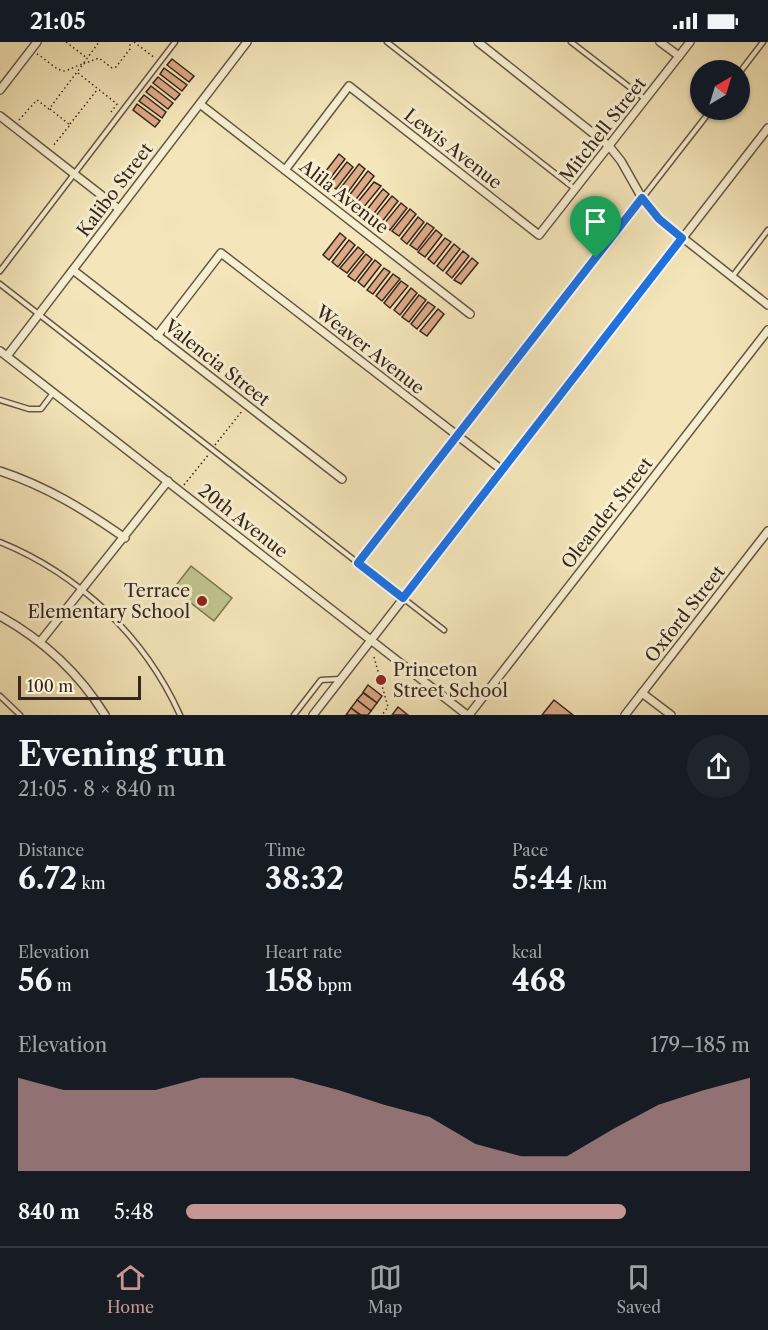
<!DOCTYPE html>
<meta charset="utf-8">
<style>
:root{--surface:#171b24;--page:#20242c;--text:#f1f3f6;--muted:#9ea1a6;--line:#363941;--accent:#c59692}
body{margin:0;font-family:"Libre Caslon Text",serif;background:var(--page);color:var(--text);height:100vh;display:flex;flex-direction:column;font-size:22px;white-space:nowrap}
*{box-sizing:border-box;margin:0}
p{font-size:20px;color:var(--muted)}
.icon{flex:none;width:33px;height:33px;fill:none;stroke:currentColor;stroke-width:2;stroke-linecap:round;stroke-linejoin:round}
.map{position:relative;height:673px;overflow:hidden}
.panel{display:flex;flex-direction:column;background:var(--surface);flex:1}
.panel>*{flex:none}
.needle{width:39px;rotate:38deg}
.controls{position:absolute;left:690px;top:18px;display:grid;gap:12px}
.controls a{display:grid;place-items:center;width:60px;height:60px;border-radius:50%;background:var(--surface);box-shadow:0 2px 4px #0004;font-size:30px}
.scale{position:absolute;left:18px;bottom:15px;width:123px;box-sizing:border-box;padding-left:6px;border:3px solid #36261c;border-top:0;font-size:16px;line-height:21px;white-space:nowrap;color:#36261c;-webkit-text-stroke:4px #f8efd2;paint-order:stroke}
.pin{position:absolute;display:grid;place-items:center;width:51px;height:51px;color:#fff;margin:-62px -26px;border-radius:50% 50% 50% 0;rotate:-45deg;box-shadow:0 0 6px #0007}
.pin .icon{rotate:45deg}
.round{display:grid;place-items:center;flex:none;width:63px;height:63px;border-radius:32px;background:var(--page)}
.overview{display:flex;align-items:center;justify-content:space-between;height:102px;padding:0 18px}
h1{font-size:33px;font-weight:800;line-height:45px}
.metrics{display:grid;grid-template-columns:repeat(3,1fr);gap:9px;height:102px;padding:6px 18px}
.metrics div{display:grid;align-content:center}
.metrics b{font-size:30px;font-weight:800}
.metrics small{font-size:16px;font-weight:400}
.metrics p{font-size:16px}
.chart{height:168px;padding:12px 18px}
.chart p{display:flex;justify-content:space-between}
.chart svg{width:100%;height:108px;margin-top:6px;fill:var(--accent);opacity:.7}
ul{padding:0 18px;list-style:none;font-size:20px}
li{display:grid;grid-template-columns:96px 72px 1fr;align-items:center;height:45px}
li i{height:15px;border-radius:8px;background:var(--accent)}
.status{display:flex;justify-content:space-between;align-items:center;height:42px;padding:0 30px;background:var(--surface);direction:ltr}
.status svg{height:16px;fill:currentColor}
.menu{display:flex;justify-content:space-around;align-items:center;height:84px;border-top:2px solid var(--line);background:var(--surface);font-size:16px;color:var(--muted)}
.menu a{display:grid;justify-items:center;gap:3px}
.menu .on{color:var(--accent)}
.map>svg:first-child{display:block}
</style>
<div class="status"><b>21:05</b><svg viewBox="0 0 49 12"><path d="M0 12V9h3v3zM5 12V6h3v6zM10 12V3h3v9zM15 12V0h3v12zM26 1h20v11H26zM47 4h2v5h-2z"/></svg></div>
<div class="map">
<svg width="768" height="673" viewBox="0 0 768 673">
<rect width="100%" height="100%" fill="#f4e6ba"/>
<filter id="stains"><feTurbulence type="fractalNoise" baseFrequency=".00333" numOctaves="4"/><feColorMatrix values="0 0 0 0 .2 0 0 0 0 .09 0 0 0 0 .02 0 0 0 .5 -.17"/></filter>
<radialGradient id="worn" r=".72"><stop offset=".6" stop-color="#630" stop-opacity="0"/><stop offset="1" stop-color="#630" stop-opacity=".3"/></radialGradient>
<!-- green -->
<polygon fill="#bfc48d" stroke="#7a7554" stroke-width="1.5" points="191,524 232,556 214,579 173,547"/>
<!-- building -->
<g fill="#dda987" stroke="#36261c" stroke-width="1.5">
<polygon points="172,17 194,34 189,40 167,23"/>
<polygon points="164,26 187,43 182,49 160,32"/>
<polygon points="158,35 180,52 175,58 153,41"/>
<polygon points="151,44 173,61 168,67 146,50"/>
<polygon points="144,53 166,70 162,76 139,59"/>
<polygon points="137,62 160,79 155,85 133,68"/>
<polygon points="339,112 345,117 328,139 322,134"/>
<polygon points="347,120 353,125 336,147 330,142"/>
<polygon points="359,122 365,127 346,153 339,148"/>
<polygon points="368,129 374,134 354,160 348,155"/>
<polygon points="374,140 381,144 363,166 357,161"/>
<polygon points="383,147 389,152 372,174 366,169"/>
<polygon points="392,154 398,159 381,181 374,176"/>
<polygon points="401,161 407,166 390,188 383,183"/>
<polygon points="410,167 416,172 399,194 392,189"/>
<polygon points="418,175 424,180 407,202 401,197"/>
<polygon points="427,181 434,186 417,208 410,203"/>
<polygon points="436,188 442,193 425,215 418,210"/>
<polygon points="340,191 346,196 329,218 323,213"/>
<polygon points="445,196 451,200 434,222 428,217"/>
<polygon points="349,198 355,203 338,225 332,220"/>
<polygon points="454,202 460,207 443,229 437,224"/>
<polygon points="358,205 364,210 347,231 340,226"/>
<polygon points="463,209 469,214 452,236 446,231"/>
<polygon points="366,212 372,217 355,239 348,234"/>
<polygon points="472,216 478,221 461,242 454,238"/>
<polygon points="375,218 381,223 364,245 358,240"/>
<polygon points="384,226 390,230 373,252 367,248"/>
<polygon points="393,232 400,237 382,259 376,254"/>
<polygon points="401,239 408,244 390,266 384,261"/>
<polygon points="411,246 417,251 400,273 394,268"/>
<polygon points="419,253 426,258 409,280 402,275"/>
<polygon points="428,260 435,265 417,287 411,282"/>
<polygon points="438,267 444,272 427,294 420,289"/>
<polygon points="368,643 382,654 377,661 363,650"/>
<polygon points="363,651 377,661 371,669 357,658"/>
<polygon points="357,658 371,669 368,673 361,673 351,666"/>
<polygon points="554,658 573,673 542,673"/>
<polygon points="398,665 408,673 392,673"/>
<polygon points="351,666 360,673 346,673"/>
</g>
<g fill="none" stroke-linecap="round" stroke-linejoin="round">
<defs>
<g id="service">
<polyline points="387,0 575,147"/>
<polyline points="571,0 645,57"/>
<polyline points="740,30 763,0"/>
<polyline points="0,229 175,0"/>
<polyline points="732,235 768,188"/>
<polyline points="0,242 444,588"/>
<polyline points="0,358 29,367 41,367 53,351"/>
<path d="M0 500C79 532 145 595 180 673"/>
<polyline points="358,521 711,68"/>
<polyline points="0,654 20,673"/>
<polyline points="294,673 321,638 340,637"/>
</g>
<g id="minor">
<polyline points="478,0 609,104 621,119 642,156 659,177 768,263"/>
<polyline points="660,0 679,14"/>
<polyline points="0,48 37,0"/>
<polyline points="200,62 470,272"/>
<polyline points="0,74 119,167"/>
<polyline points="285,128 349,44 539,193 690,0"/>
<polyline points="73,228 342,437"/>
<polyline points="157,294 221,211 502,428"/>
<polyline points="0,309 467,673"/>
<polyline points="7,314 247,0"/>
<path d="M0 429C46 444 85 468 125 496"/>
<path d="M0 574C43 598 79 631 105 673"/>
<polyline points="40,600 168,439"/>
<polyline points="642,651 671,673"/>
<polyline points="313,673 768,86"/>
<polyline points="469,673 768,288"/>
<polyline points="625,673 768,489"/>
</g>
</defs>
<!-- service casing -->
<use href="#service" stroke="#665644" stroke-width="7"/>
<!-- minor casing -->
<use href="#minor" stroke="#665644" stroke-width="10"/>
<!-- path -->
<g stroke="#36261c" stroke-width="1.5" stroke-dasharray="1.5 3" stroke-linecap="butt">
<polyline points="66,0 87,16"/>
<polyline points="134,0 155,16"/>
<path d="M37 12C45 16 55 28 64 29 68 29 77 23 83 22L99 0"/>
<polyline points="78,31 117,62 111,70"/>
<polyline points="50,67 70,83 53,104"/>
<polyline points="19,78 37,58 49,67 83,22 99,16 112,26 116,25 130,7 130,0"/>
<polyline points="70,82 97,48"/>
<polyline points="215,403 242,369"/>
<polyline points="184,443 209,412"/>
<polyline points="374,615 388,665 382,673"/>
</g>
<!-- service -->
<use href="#service" stroke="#f8efd2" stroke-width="4"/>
<!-- minor -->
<use href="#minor" stroke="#f8efd2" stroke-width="7"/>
</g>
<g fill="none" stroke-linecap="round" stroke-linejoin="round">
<defs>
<polygon id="route" points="642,156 659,177 682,196 403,556 358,521"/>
</defs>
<!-- route casing -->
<use href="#route" stroke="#fff" stroke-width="12"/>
<!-- route -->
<use href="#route" stroke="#1a73e8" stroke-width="8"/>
</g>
<!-- markers -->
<g fill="#8f2418" stroke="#f8efd2" stroke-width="2">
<circle cx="202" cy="559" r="6"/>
<circle cx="381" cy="638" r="6"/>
</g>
<g text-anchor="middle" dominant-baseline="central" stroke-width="6" stroke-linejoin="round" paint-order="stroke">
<!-- street labels -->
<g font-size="18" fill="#36261c" stroke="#f8efd2">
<text transform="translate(603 88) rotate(-52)">Mitchell Street</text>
<text transform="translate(453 107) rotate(38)">Lewis Avenue</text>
<text transform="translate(115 148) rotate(-53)">Kalibo Street</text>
<text transform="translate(344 155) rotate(38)">Alila Avenue</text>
<text transform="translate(370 308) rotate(38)">Weaver Avenue</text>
<text transform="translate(217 321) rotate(38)">Valencia Street</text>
<text transform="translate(607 471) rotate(-52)">Oleander Street</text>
<text transform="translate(243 479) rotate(38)">20th Avenue</text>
<text transform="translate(685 572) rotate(-52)">Oxford Street</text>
</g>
<!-- poi labels -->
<g font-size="18" fill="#36261c" stroke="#f8efd2" text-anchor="end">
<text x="190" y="549">Terrace<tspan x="190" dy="21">Elementary School</tspan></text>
<text x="393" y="628" text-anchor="start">Princeton<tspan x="393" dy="21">Street School</tspan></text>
</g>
</g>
<rect width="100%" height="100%" filter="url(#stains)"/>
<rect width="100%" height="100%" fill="url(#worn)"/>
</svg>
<div class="controls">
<a><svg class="needle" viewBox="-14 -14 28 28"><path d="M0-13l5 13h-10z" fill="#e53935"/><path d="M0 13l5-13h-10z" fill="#9ea1a6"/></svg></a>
</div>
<div class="scale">100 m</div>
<div class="pin" style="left:596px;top:216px;background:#1e9e55"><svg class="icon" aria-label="arrive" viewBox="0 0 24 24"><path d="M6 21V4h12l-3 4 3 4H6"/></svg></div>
</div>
<section class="panel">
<div class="overview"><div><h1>Evening run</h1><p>21:05 · 8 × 840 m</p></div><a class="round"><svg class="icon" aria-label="share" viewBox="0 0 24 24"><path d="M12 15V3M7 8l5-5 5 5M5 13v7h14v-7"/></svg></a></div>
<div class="metrics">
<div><p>Distance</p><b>6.72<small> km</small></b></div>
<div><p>Time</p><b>38:32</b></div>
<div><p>Pace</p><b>5:44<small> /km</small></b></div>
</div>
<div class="metrics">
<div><p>Elevation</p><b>56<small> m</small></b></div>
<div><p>Heart rate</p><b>158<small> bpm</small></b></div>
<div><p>kcal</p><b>468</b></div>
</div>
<div class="chart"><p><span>Elevation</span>179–185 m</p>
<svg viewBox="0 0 160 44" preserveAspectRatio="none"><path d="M0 44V6L10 11L20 11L30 11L40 6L50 6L60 6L70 11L80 17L90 22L100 33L110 38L120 38L130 27L140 17L150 11L160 6V44z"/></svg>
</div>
<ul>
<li><b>840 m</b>5:48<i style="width:78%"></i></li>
</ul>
</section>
<nav class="menu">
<a class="on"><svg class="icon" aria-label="home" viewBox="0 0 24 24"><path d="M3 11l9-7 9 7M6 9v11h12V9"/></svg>Home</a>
<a><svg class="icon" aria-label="map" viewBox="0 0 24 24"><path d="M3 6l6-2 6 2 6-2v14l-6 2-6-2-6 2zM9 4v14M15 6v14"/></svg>Map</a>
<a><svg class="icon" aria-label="saved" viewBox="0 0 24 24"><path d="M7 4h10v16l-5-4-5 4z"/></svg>Saved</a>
</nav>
